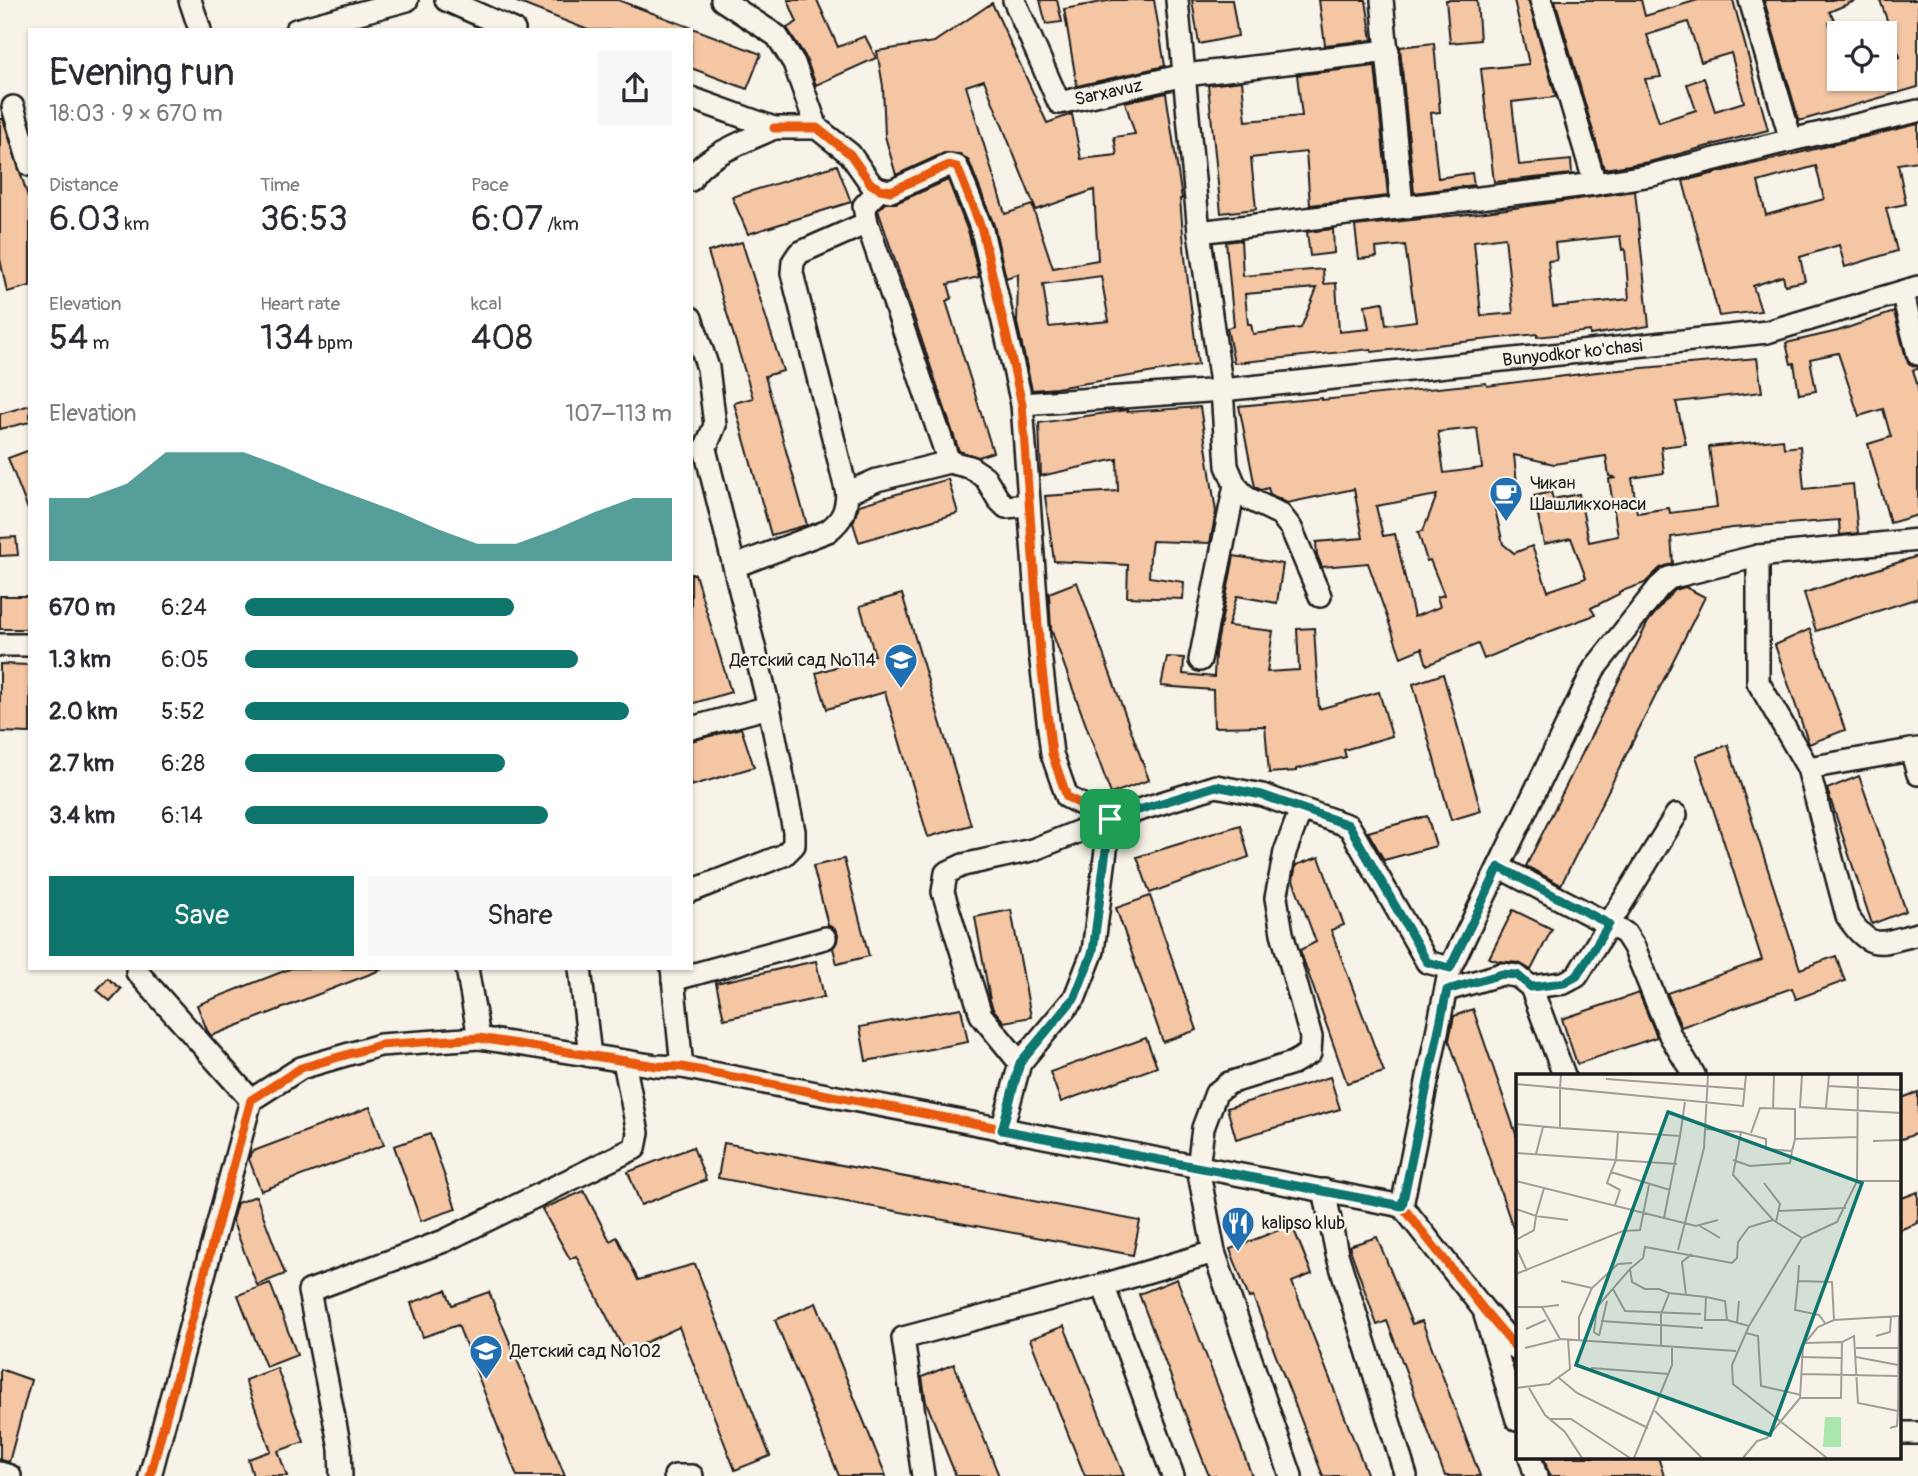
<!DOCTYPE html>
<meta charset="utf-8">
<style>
:root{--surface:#fff;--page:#f7f7f7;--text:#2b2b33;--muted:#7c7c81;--accent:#0f766e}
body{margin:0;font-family:Pangolin,sans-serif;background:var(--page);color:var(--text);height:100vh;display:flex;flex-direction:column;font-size:26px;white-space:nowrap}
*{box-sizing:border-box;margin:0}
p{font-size:23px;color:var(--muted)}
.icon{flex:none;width:38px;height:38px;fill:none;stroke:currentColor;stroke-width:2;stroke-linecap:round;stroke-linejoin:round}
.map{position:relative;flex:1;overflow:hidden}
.panel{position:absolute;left:28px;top:28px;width:665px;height:942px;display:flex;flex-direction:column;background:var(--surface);border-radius:0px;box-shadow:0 2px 5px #0004}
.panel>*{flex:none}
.fabs{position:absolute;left:1827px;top:21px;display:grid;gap:14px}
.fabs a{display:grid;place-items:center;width:70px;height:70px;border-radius:0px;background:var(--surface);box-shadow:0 2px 5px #0004;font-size:35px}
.pin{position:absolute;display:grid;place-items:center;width:60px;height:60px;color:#fff;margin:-30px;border-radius:14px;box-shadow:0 4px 10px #0006}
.round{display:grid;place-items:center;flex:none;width:74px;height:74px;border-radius:0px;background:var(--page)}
.headline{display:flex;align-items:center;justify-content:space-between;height:119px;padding:0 21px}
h1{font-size:38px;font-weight:600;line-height:52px}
.metrics{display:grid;grid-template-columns:repeat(3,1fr);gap:10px;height:119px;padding:7px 21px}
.metrics div{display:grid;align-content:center}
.metrics b{font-size:35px;font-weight:600}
.metrics small{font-size:19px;font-weight:400}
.metrics p{font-size:19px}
.chart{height:196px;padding:14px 21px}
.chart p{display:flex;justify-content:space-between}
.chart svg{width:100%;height:126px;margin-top:7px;fill:var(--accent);opacity:.7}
.button{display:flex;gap:14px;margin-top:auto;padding:14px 21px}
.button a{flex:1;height:80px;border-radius:0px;background:var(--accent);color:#fff;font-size:28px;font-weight:600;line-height:80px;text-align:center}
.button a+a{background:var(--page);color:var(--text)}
ul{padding:0 21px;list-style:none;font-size:23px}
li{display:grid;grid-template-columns:112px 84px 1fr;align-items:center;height:52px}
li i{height:18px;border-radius:9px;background:var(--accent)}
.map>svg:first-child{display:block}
</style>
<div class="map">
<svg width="1918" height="1476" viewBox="0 0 1918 1476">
<rect width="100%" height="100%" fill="#f7f3e8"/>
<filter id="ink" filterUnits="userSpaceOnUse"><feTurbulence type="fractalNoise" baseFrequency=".0143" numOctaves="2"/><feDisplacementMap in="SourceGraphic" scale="14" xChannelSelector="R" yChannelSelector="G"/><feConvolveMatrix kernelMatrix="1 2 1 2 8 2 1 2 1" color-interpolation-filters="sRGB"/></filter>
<g filter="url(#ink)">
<!-- building -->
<g fill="#f4c6a4" stroke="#1c1c1c" stroke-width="2" fill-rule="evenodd">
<polygon points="512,0 618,0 761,54 747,89 691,68 691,30 588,30"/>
<polygon points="788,0 817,0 838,47 865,36 876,58 816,85 805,56 787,28 797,22"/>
<polygon points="1040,0 1057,0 1062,22 1046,24"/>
<polygon points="1113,0 1154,0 1165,66 1077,86 1064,9"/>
<polygon points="1192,0 1232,0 1238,36 1199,44"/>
<polygon points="1319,0 1366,0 1372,40 1325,45"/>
<polygon points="1446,0 1477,0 1480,40 1450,43"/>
<polygon points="1514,0 1528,0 1556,97 1512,102 1519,165 1571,160 1572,174 1494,182 1481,69 1529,64"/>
<path d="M1555 0H1641L1645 16 1698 0H1733L1768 130 1649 162 1604 169ZM1688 22 1701 62 1731 53 1744 102 1715 111 1704 78 1687 84 1696 110 1659 122 1645 79 1661 77 1647 35Z"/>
<polygon points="1764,0 1857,0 1829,12 1835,20 1829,22 1839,59 1839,79 1885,79 1885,61 1900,57 1880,0 1918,0 1918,87 1799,121"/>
<path d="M992 3 1047 123 1072 114 1081 159 1117 155 1114 137 1135 134 1125 102 1166 93 1182 199H1180L1185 257 1198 365 1056 388 1032 390 1017 323 1018 274 1006 278 994 225 969 161 960 154 944 153 896 175 885 136 883 86 877 51 934 42ZM984 80 1036 210 1094 190 1098 260 1053 268 1032 205 1005 214 966 86ZM1101 276 1109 321 1049 327 1043 284Z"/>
<polygon points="1434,43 1440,112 1431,113 1438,178 1472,173 1474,185 1414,193 1400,47"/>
<polygon points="1375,66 1388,196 1310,205 1306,152 1251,158 1256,209 1221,213 1208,85 1242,81 1246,121 1302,116 1297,75"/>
<polygon points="0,119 3,119 30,203 30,286 7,292 0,259"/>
<path d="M1918 124V161L1898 164 1906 204 1886 208 1897 251 1845 267 1839 245 1800 257 1805 281 1785 285 1783 276 1753 286 1761 311 1719 316 1683 181ZM1816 166 1824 199 1766 215 1758 182Z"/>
<polygon points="837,165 851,202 748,234 732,197"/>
<polygon points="948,180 969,234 979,277 948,284 952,298 946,301 993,452 978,457 959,451 878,210 885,203 896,203"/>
<path d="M1635 191 1649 326 1590 335V331L1537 337V334L1372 352 1371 349 1234 363 1227 328 1234 326 1226 242 1241 240 1243 276 1323 269 1324 284 1336 283 1339 332 1369 329 1365 305 1383 302 1386 325 1416 321 1405 245 1376 248 1377 257 1359 259 1355 226 1478 213ZM1620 236 1622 250 1625 249 1629 299 1553 307 1548 261 1557 260 1555 243ZM1505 237 1513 313 1481 316 1474 241ZM1317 288 1301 328 1253 334 1251 324H1248L1245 294Z"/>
<polygon points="1333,229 1334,253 1310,256 1307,232"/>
<polygon points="742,242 783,371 765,376 807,525 771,535 734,403 753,398 708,252"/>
<polygon points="1894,312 1906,358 1909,364 1918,367 1918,369 1913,370 1918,387 1918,515 1890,523 1868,444 1891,437 1883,409 1859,416 1838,353 1810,359 1816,391 1799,394 1794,363 1791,364 1786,343 1838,331"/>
<path d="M1757 358 1762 392 1676 402 1686 444 1661 447 1664 473 1632 478 1637 513 1669 508 1670 513 1717 507 1709 447 1783 439 1784 448 1800 446 1804 489 1853 484 1858 533 1840 535 1839 520 1732 528 1671 537 1673 563 1660 568 1645 583 1619 592V594L1591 608 1595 615 1543 634 1484 659 1478 644 1427 665 1422 648 1401 657 1368 563 1322 567 1317 555 1316 542 1363 538 1354 489 1287 503 1270 494 1268 488 1261 490 1255 487 1239 406 1322 398V400L1486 383 1487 386 1597 372ZM1477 428 1482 468 1444 473 1438 432ZM1514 455 1554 464 1606 456 1609 476 1616 478 1609 479 1618 536 1589 542 1579 494 1553 499 1551 492 1534 496 1544 544 1571 538 1586 578 1548 591 1532 546 1514 553 1503 544 1492 496 1518 493ZM1437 495 1423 531 1418 532 1427 561 1430 560 1444 595 1437 597 1440 607 1414 617 1395 534 1383 536 1376 506Z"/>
<polygon points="30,405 30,422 0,429 0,414"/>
<polygon points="1200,407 1216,512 1210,543 1152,541 1150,555 1149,577 1184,582 1183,599 1127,597 1128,565 1054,561 1045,496 1118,491 1117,459 1041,476 1039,423 1127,410 1127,412"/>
<polygon points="30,450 30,512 29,512 8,458"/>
<polygon points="948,479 958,513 859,542 853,523 859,505"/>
<polygon points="16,537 18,555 0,556 0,538"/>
<polygon points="1234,556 1283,564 1277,603 1237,596 1228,626 1273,631 1267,672 1299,670 1297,629 1314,628 1319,709 1379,692 1392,736 1344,750 1346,757 1296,769 1296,771 1269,773 1265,726 1214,727 1213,690 1161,686 1167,657 1184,658 1183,674 1214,677 1215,654"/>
<polygon points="1918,556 1918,598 1816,631 1804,593"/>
<polygon points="691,574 695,574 731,692 691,704"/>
<polygon points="1077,582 1149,780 1111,794 1051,629 1049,593"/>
<polygon points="1685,587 1705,597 1561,885 1526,866 1648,622 1669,596 1675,590"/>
<polygon points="902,594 971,825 928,837 885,692 827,709 816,673 875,655 860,606"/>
<rect x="0" y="596" width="30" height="33"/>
<polygon points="1810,629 1845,730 1809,744 1775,645"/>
<polygon points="0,664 30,665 30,733 0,732"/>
<polygon points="1443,674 1481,811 1451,820 1413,684"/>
<polygon points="741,728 754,767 691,786 691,741"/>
<polygon points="1728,745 1800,969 1836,956 1845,981 1796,999 1792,988 1681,1027 1667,993 1762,960 1696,756"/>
<polygon points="1859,776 1906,911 1872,924 1827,789"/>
<polygon points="1427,816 1436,846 1384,860 1368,832"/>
<polygon points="1240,825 1249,857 1150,893 1137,857"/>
<polygon points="1319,857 1344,925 1331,930 1384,1072 1347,1083 1300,950 1316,942 1293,880 1296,865"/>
<polygon points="844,859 869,956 837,964 833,948 837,942 838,935 835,929 828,925 813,866"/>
<polygon points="1150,896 1197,1030 1163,1042 1116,908"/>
<polygon points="1011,910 1031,1017 1004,1022 993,1009 990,1000 975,917"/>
<polygon points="1513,910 1552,929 1531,970 1519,963 1498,961 1489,958"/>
<polygon points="816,961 824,997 724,1019 716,983"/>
<polygon points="292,968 383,969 211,1036 207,1030 197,1005"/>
<polygon points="108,978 121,989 110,1001 97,990"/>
<polygon points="1639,993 1657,1037 1577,1064 1562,1019"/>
<polygon points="961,1008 968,1042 866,1061 860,1027"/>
<polygon points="1473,1009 1517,1137 1517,1233 1515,1234 1449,1040 1454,1016"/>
<polygon points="1146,1038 1157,1067 1061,1102 1050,1072"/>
<polygon points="1330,1077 1340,1109 1236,1139 1227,1108"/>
<polygon points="1918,1092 1918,1133 1899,1140 1899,1099"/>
<polygon points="370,1107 384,1145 261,1191 249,1159 251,1152"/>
<polygon points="430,1134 456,1209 421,1221 394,1146"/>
<polygon points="724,1143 1140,1221 1133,1255 718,1178"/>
<polygon points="693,1147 706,1180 641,1205 628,1172"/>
<polygon points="584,1191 610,1241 617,1237 638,1280 695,1264 770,1456 735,1470 679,1327 625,1352 576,1256 570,1259 542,1209"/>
<polygon points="1918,1192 1918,1223 1899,1230 1899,1199"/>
<polygon points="256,1196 285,1274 257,1285 232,1220 237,1203"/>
<polygon points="1292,1225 1312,1274 1292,1282 1368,1476 1323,1476 1253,1297 1249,1298 1230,1249"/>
<polygon points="1377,1237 1412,1324 1422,1321 1480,1476 1445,1476 1387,1321 1377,1325 1349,1246"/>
<polygon points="1177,1279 1252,1476 1209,1476 1139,1294"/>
<polygon points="270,1283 297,1355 266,1367 238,1295"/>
<polygon points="446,1290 452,1305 489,1292 565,1476 517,1476 458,1325 423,1337 411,1303"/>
<polygon points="816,1303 886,1476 839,1476 775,1320"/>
<polygon points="1064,1326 1124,1476 1085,1476 1030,1339"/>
<polygon points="954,1364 999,1476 956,1476 926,1402 922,1377"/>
<polygon points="277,1368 304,1442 278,1451 287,1476 253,1476 248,1459 271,1451 245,1380"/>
<polygon points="0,1369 31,1380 9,1462 0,1460"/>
<polygon points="1544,1457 1609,1457 1614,1460 1658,1457 1664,1476 1549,1476"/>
</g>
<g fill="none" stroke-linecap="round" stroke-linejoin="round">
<defs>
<g id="minor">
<polyline points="190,0 200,30"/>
<polyline points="446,0 514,30"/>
<polyline points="722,0 777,36 794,63 817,128"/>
<path id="s1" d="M1014 0 1059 103 1185 75 1388 51"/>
<polyline points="1177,0 1199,232 1222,390 1227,466 1235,485 1247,498 1280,514 1291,528 1320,596"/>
<polyline points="1382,0 1402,206"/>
<polyline points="1541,0 1595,184"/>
<polyline points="1750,0 1791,140 1918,111"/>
<polyline points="296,30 407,0"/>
<path d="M691 98 774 128C751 139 700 157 691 180"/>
<polyline points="13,107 30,165"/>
<polyline points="774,128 817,128 850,154 871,184 880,189 891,191 949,165 957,167 960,174 982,230 1022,404 1040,653 1052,754 1067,797 1110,819 1216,786 1262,795 1349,826 1427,962 1450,968"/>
<polyline points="880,189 864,206 867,223 949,462"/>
<polyline points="1199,232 1595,184 1652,175 1791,140"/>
<polyline points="1902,292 1918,354"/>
<polyline points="691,318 708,368 715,425 705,449 769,707 794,831 794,845 784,855 691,891"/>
<path id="s2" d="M1022 404 1222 390 1767 332 1918 287"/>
<polyline points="847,493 792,273 793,262 799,253 867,223"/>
<path d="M1758 556V682L1808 768 1847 916C1872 953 1880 943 1918 934"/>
<path d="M735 566 828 531C843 519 846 511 847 493L877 480 949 462 970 467 985 477 998 499 1006 507 1028 505"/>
<polyline points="0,645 30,645"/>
<polyline points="1200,660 1235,485"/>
<polyline points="691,728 769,707"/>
<polyline points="1918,749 1911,750 1918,774"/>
<polyline points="1808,768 1911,750"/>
<polyline points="1499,867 1625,933 1634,947 1670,1035 1694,1075"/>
<polyline points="467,968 479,1038"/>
<polyline points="580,968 590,1056"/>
<polyline points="672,968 682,1067"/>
<polyline points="137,972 251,1100"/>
<polyline points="673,980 825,938"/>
<polyline points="1531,987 1564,1075"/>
<polyline points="1447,990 1502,974 1517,976 1531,987 1564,983 1577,976 1676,815"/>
<polyline points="1002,1130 1020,1063 1075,997 1093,951 1110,819 1032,850 963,865 946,873 943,892 981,1015 1020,1063"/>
<polyline points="1324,1190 1337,1254 1406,1476"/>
<polyline points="1402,1206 1450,968 1594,669 1659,587 1669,578 1758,556 1918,540"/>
<polyline points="1485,1315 1517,1420"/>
<polyline points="1899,1433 1918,1433"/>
<polyline points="1530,1457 1536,1476"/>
<polyline points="0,1473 10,1476"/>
<polyline points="150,1476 251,1100 301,1068 380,1045 479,1038 657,1066 682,1067 1402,1206 1484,1310 1517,1349"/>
<polyline points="341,1476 340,1448 309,1291 444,1241 635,1148 638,1133 624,1061"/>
<polyline points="675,1476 692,1476"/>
<polyline points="923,1476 903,1338 1103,1285"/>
<polyline points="1173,1476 1103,1285 1214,1252"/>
<polyline points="1291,1476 1214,1252 1198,1168 1203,1128 1216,1093 1229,1083 1293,1063 1310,1053 1311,1037 1282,933 1276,898 1285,852 1301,809"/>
</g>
</defs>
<!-- minor casing -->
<use href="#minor" stroke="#1c1c1c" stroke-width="26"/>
<!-- minor -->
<use href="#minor" stroke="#f7f3e8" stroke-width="21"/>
<defs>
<g id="cycleway">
<polyline points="774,128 817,128 850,154 871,184 880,189 891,191 949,165 957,167 960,174 982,230 1022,404 1040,653 1052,754 1067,797 1110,819 1216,786 1262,795 1349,826 1427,962 1450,968"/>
<polyline points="150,1476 251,1100 301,1068 380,1045 479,1038 657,1066 682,1067 1402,1206 1484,1310 1517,1349"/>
</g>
</defs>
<!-- cycleway casing -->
<use href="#cycleway" stroke="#f7f3e8" stroke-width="13"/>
<!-- cycleway -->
<use href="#cycleway" stroke="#e8590c" stroke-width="9"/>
</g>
</g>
<g fill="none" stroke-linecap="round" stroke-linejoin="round" filter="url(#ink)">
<defs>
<polygon id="route" points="1216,786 1262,795 1349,825 1427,962 1450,968 1499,867 1609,924 1577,976 1564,983 1531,987 1517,975 1502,974 1447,990 1402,1206 1002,1130 1020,1063 1075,997 1093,951 1110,819"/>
</defs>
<!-- route casing -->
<use href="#route" stroke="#fff" stroke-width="14"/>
<!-- route -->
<use href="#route" stroke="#0f766e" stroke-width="9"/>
</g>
<!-- icons -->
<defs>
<symbol id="cafe-pin" viewBox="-11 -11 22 30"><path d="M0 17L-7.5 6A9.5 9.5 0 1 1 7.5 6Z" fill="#1f6fb2" stroke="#f7f3e8"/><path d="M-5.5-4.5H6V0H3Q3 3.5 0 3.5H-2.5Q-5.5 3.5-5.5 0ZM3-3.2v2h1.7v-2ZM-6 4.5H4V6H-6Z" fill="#fff"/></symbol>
<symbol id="school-pin" viewBox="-11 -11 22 30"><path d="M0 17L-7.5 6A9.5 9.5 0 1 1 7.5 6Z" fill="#1f6fb2" stroke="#f7f3e8"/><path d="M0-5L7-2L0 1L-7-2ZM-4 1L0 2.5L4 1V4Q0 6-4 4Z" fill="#fff"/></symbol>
<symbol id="restaurant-pin" viewBox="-11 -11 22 30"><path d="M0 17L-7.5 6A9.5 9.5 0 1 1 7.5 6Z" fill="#1f6fb2" stroke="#f7f3e8"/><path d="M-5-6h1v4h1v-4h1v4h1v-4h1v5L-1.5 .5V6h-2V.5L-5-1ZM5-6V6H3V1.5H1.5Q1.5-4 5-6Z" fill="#fff"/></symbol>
</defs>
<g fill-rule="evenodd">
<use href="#cafe-pin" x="1487" y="474" width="38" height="52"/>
<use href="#school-pin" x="882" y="641" width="38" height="52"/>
<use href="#restaurant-pin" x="1219" y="1204" width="38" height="52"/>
<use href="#school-pin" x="467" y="1332" width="38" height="52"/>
</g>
<g text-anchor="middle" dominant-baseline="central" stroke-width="5" stroke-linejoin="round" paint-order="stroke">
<!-- street labels -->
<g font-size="18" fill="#1c1c1c" stroke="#f7f3e8">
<text stroke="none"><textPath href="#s1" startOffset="163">Sarxavuz</textPath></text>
<text stroke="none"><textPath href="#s2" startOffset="553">Bunyodkor ko'chasi</textPath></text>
</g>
<!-- poi labels -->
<g font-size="18" fill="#1c1c1c" stroke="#f7f3e8" text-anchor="start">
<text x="1530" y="483">Чикан<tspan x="1530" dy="21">Шашликхонаси</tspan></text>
<text x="876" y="660" text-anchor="end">Детский сад №114</text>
<text x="1262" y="1223">kalipso klub</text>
<text x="510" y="1351">Детский сад №102</text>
</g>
</g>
<!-- overview -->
<g transform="translate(1516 1074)">
<rect width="385" height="385" fill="#f7f3e8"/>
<path d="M309 343H325V373H307Z" fill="#abe7ad"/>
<path fill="none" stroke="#9f9d96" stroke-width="2" d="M45 1 44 14 227 32 230 1M286 1 284 33 385 39M90 5 228 15M0 10 44 14V54L164 62 169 28M312 12 385 16M310 34 313 1M257 35 258 1M0 50 44 54M190 55 225 58 217 101 257 146 286 164M235 59 244 34 279 35V65M357 67 385 66M276 77 279 65 342 63M0 79 100 86 102 58M20 80 27 53M217 86 234 92 274 89 276 77 250 75V65L225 58M95 98 91 109 104 116 99 131M0 107 180 152 202 146M341 107 342 1M248 109 264 130 260 148M154 116 95 98 100 86 161 90M0 135 20 142 28 114M263 137 330 134M148 144 164 62M184 152 204 164M0 166 18 156 20 142 52 146M0 173 11 197M162 176 188 74 192 1M283 191 282 207 316 208 318 246M114 195 127 184 129 173 216 189 221 184 222 168 233 153 257 146M0 200 107 157 124 156 133 111M45 207 76 214M282 207 279 236 303 241 309 249M97 215 109 237 185 240M170 221 166 188 176 180M43 231 26 233 44 265M0 233H26M211 246 233 252M85 247 187 254M221 249 223 227M10 255 30 246M230 259 242 262 245 312 285 321M82 261 78 258 81 233 114 195 116 208 129 215H143L153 219 190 223 209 227 211 246H189L190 223M83 262 91 227M360 262 374 258 375 242M63 266V243L76 214 102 190 116 189M289 269 326 268M145 272V240L153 220M9 274 45 265 220 277M340 274H382M285 283 326 284M340 283 382 291M75 294 153 300M286 300 381 302M43 304 61 319 132 354M0 314 33 310 54 295 52 265M13 314 29 341 49 358 66 384M284 324H325L326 268 338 262 342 329 382 337 383 242M139 337 186 384M34 345H55L114 384M374 354 381 352 382 337M118 384 156 291V273M227 384 241 367 251 364 284 324 287 271 302 253 318 246 384 242M311 384 217 310 216 291 233 252 286 164 321 148 341 107H385"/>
<path fill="#0f766e" fill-opacity="0.15" stroke="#0f766e" stroke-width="3.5" d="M152 38 346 109 254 361 60 291Z"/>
<rect width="385" height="385" fill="none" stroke="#1c1c1c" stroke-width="3.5"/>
</g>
</svg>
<div class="fabs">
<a><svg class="icon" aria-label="locate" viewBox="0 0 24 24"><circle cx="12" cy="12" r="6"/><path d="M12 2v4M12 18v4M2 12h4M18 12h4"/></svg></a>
</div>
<div class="pin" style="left:1110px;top:819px;background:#1e9e55"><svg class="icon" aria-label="arrive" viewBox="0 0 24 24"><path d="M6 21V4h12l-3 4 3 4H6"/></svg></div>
<section class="panel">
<div class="headline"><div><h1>Evening run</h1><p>18:03 · 9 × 670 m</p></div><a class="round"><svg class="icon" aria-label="share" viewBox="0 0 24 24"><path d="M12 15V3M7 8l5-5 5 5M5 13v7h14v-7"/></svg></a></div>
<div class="metrics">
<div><p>Distance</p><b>6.03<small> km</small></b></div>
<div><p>Time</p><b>36:53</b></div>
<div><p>Pace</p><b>6:07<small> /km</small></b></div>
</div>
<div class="metrics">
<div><p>Elevation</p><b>54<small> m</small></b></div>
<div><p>Heart rate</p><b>134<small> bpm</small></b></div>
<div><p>kcal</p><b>408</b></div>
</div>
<div class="chart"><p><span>Elevation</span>107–113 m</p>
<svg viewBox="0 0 160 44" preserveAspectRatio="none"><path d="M0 44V22L10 22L20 17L30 6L40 6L50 6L60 11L70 17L80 22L90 27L100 33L110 38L120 38L130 33L140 27L150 22L160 22V44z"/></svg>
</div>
<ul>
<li><b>670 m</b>6:24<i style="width:63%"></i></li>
<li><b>1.3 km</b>6:05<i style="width:78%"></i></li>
<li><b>2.0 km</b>5:52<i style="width:90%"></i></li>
<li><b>2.7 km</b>6:28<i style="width:61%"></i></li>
<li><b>3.4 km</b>6:14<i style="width:71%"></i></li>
</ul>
<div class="button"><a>Save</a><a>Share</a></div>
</section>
</div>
